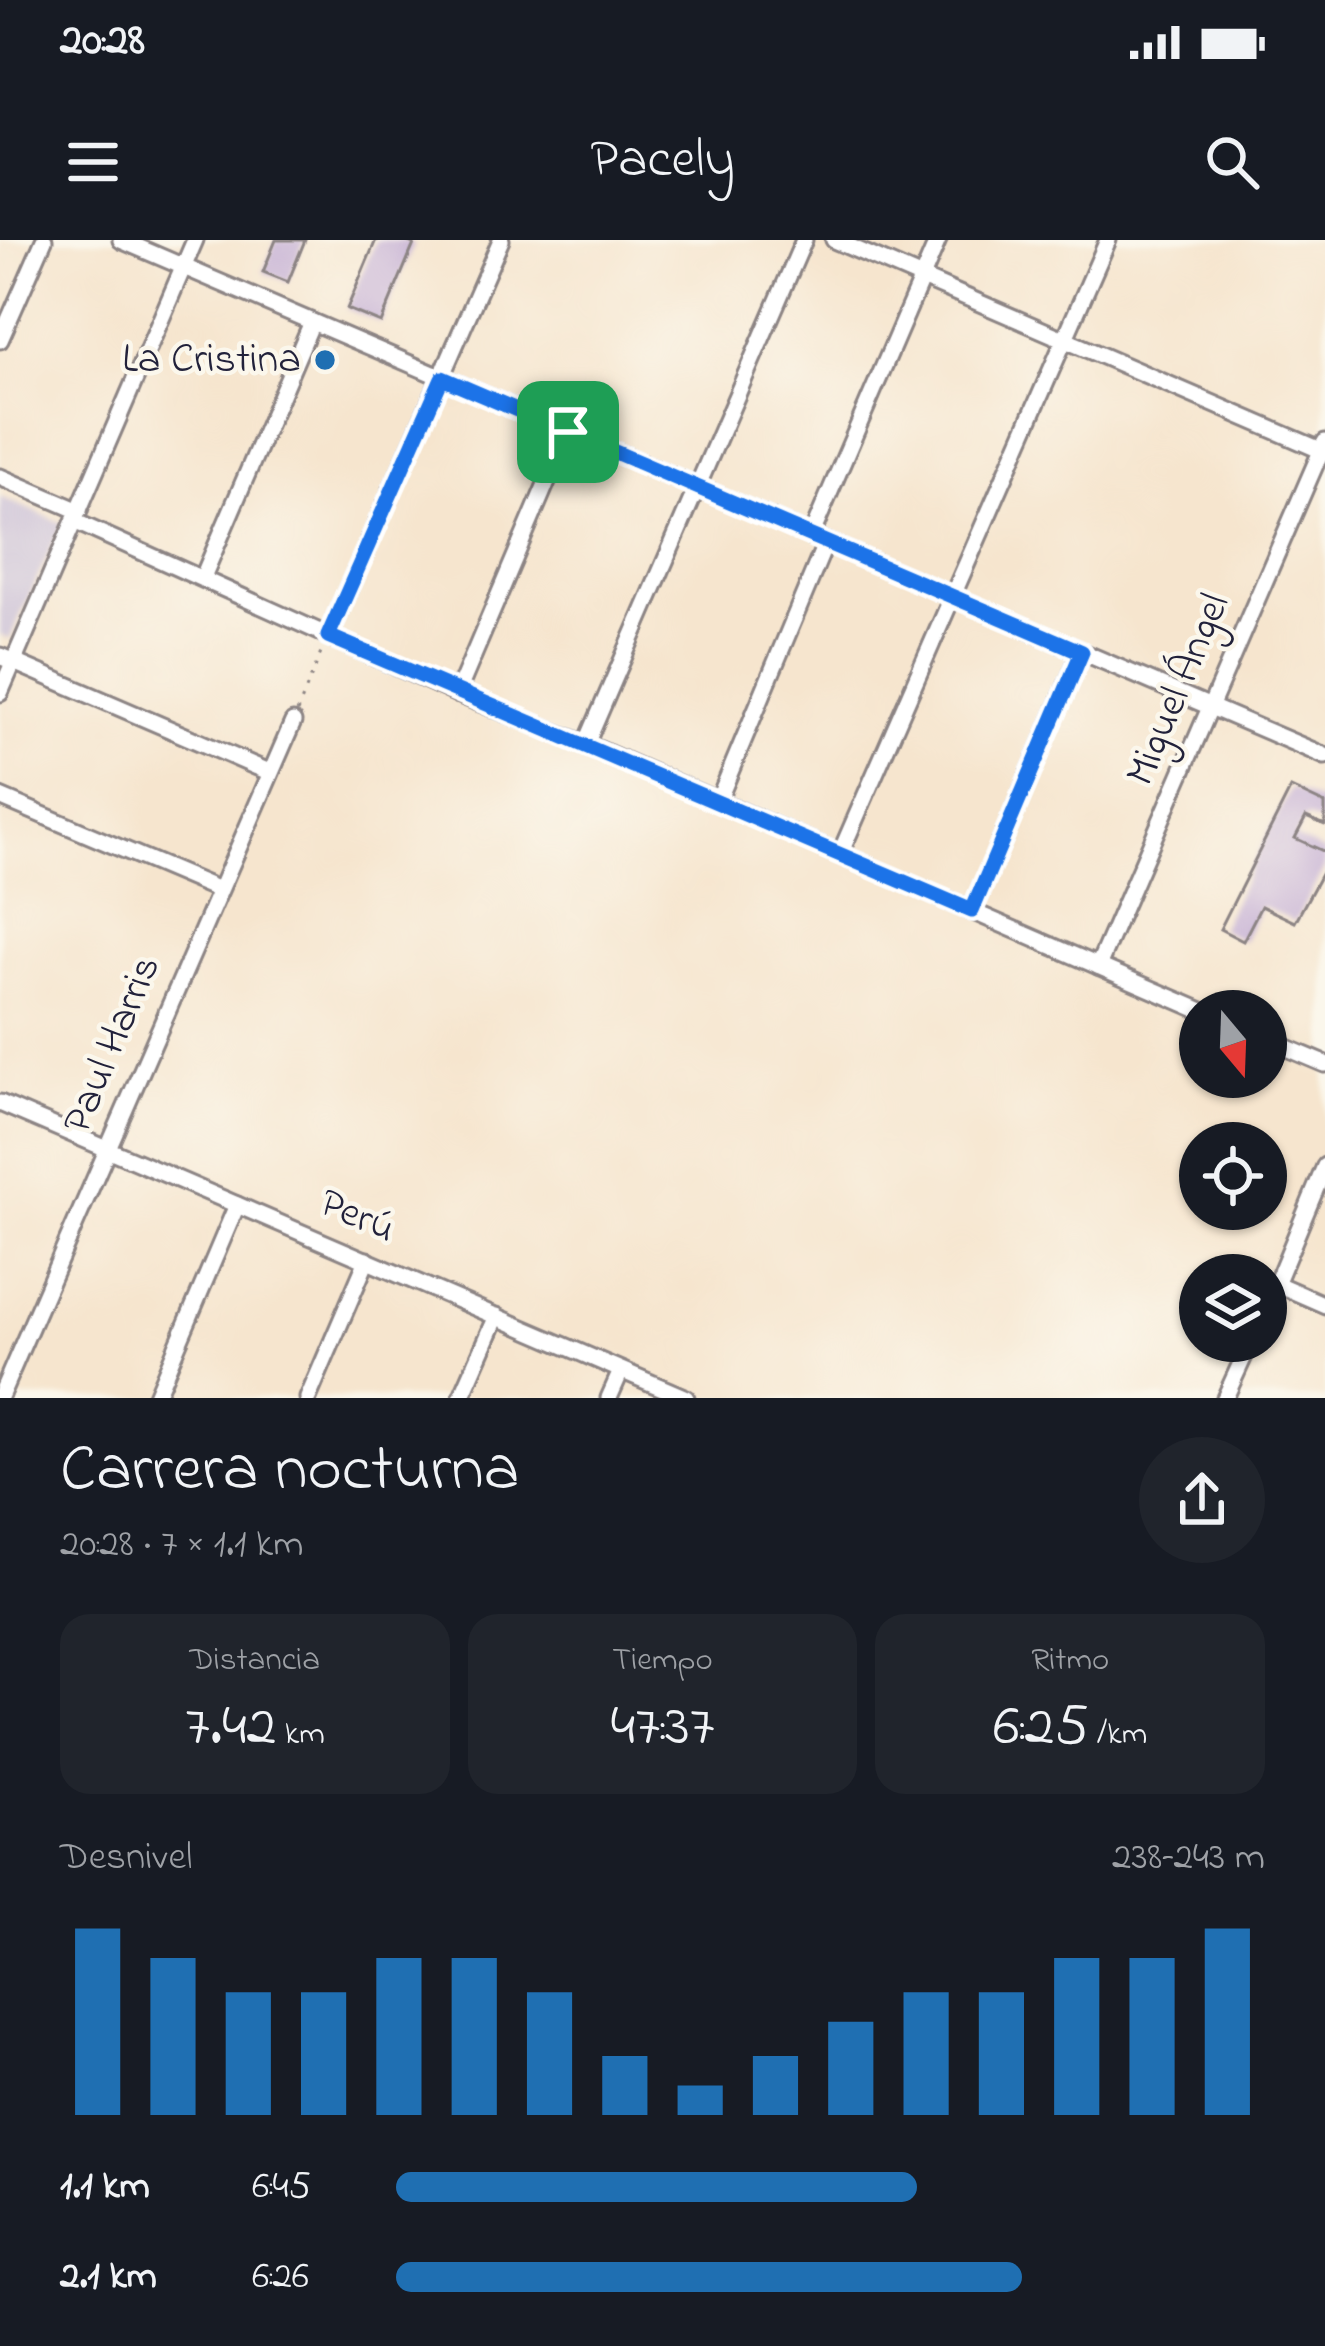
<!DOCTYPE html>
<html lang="es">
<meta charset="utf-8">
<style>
:root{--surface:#171b24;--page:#20242c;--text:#f1f3f6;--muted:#9ea1a6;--accent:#1f6fb2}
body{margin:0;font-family:"Indie Flower",sans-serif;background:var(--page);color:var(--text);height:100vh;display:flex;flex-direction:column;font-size:45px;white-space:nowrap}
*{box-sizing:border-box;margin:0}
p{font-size:39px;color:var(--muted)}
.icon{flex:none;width:66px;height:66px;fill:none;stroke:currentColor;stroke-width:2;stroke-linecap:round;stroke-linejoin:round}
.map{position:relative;height:1158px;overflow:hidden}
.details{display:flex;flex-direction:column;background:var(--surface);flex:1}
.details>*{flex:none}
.needle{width:78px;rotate:161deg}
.controls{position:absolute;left:1179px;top:750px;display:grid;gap:24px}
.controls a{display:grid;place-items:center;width:108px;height:108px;border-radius:50%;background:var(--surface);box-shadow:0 3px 9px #0004;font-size:60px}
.pin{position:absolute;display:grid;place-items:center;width:102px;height:102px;color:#fff;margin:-51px;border-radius:24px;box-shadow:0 6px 18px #0006}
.round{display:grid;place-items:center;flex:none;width:126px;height:126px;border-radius:63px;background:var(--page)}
.head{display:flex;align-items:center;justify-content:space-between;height:204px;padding:0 60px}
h1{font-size:66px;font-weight:600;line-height:90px}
.figures{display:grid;grid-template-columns:repeat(3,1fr);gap:18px;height:204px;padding:12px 60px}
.figures div{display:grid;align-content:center;border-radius:30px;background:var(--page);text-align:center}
.figures b{font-size:60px;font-weight:600}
.figures small{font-size:33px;font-weight:400}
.figures p{font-size:33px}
.chart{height:336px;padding:24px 60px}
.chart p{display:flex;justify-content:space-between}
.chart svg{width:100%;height:216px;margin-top:12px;stroke:var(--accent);stroke-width:6}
ul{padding:0 60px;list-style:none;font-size:39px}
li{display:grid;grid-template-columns:192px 144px 1fr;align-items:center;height:90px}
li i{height:30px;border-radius:15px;background:var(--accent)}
.status{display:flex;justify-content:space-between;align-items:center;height:84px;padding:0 60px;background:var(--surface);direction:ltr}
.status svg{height:33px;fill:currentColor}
header{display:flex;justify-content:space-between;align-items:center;height:156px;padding:0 60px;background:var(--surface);font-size:54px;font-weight:600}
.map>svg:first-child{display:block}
</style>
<div class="status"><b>20:28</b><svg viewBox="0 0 49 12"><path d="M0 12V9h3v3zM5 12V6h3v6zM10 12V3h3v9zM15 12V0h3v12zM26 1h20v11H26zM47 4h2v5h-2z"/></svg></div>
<header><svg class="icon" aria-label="menu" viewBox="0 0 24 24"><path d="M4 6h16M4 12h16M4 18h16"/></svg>Pacely<svg class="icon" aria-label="search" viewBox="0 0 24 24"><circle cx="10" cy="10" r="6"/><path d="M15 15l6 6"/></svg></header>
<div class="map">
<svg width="1325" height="1158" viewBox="0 0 1325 1158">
<rect width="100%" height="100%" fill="#fbf7ec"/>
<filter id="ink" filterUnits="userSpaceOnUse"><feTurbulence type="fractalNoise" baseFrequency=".00833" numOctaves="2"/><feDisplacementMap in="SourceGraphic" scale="24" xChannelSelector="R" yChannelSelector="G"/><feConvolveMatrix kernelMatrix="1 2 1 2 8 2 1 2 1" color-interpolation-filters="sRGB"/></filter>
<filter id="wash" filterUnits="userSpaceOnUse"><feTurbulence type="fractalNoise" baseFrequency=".004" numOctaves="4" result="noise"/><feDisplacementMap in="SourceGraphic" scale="48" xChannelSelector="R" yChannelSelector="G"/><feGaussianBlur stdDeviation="2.7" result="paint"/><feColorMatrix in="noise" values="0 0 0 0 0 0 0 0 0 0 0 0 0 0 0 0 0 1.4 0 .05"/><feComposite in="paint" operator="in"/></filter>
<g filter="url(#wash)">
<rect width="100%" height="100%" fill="#f6e5ce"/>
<!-- industrial -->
<polygon fill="#cabfd6" points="0,257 62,283 10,399 0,395"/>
<g id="blocks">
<!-- building -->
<g fill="#bfa8d1">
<polygon points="276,0 305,0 288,42 263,32"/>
<polygon points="376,0 403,0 414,4 381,83 347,69"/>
<polygon points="1291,548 1325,564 1325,585 1306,577 1295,598 1325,612 1325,627 1295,682 1261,666 1243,701 1220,689"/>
</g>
</g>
</g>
<g filter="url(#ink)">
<use href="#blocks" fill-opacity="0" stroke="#8c8484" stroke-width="3"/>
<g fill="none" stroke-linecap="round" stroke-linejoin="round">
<defs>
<g id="minor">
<polyline points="121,0 1325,516"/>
<polyline points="834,0 1325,212"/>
<polyline points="0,100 44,0"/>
<polyline points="0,237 79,271"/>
<polyline points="76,282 457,454 586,504 1202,771"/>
<polyline points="811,296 938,0"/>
<polyline points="203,337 312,82"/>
<polyline points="328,396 501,0"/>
<polyline points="0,416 269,532"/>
<polyline points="0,453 195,0"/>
<polyline points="457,454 568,192"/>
<polyline points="586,504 804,0"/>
<polyline points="0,557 219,650"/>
<polyline points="718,561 826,302"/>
<polyline points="840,614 1108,0"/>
<polyline points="972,671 1081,412"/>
<polyline points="1098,726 1325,202"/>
<polyline points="1266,799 1325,824"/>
<polyline points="0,863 686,1158"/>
<polyline points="1277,1044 1325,1065"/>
<polyline points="1266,1068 1325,926"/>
<polyline points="0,1157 293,482"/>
<polyline points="155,1158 237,965"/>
<polyline points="308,1158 367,1020"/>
<polyline points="461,1158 497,1076"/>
<polyline points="609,1158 621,1131"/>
<polyline points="1225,1158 1251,1101"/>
</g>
</defs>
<!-- minor casing -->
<use href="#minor" stroke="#8c8484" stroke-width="21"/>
<!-- path -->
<polyline stroke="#8c8484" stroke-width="3" stroke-dasharray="3 9" stroke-linecap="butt" points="297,472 323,408"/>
<!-- minor -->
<use href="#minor" stroke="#fff" stroke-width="15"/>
</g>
</g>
<g fill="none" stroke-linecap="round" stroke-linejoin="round" filter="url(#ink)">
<defs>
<polygon id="route" points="442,138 1082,412 972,671 328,396"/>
</defs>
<!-- route casing -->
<use href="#route" stroke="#fff" stroke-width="24"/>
<!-- route -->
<use href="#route" stroke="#1a73e8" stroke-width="15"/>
</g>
<!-- markers -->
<circle fill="#1f6fb2" stroke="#fbf7ec" stroke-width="4.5" cx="325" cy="120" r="12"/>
<g text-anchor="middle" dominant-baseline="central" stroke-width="9" stroke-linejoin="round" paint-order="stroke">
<!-- poi labels -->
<g font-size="42" fill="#22223b" stroke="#fbf7ec" text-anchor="end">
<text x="301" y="120">La Cristina</text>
</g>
<!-- street labels -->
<g font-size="42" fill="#22223b" stroke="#fbf7ec">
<text transform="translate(1179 450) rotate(-67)">Miguel Ángel</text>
<text transform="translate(113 805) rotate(-67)">Paul Harris</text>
<text transform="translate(357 977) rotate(23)">Perú</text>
</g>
</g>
</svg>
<div class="controls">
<a><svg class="needle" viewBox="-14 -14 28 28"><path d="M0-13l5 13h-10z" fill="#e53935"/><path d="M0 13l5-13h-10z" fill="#9ea1a6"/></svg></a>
<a><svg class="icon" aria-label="locate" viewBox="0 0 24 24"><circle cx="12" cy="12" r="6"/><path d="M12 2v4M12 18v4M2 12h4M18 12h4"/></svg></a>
<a><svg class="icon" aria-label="layers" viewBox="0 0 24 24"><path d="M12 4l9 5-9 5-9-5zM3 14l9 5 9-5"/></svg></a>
</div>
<div class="pin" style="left:568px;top:192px;background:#1e9e55"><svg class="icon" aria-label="arrive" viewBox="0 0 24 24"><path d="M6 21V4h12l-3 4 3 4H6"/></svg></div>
</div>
<section class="details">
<div class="head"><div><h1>Carrera nocturna</h1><p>20:28 · 7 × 1.1 km</p></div><a class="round"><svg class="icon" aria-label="share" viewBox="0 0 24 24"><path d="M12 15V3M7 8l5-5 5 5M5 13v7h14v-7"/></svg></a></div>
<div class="figures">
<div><p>Distancia</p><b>7.42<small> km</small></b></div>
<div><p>Tiempo</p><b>47:37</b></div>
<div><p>Ritmo</p><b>6:25<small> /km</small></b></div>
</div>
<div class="chart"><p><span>Desnivel</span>238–243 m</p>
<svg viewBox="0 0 160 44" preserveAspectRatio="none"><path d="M5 44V6M15 44V12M25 44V19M35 44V19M45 44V12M55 44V12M65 44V19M75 44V32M85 44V38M95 44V32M105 44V25M115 44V19M125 44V19M135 44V12M145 44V12M155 44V6"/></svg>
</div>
<ul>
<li><b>1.1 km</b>6:45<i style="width:60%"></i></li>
<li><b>2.1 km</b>6:26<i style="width:72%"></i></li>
</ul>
</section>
